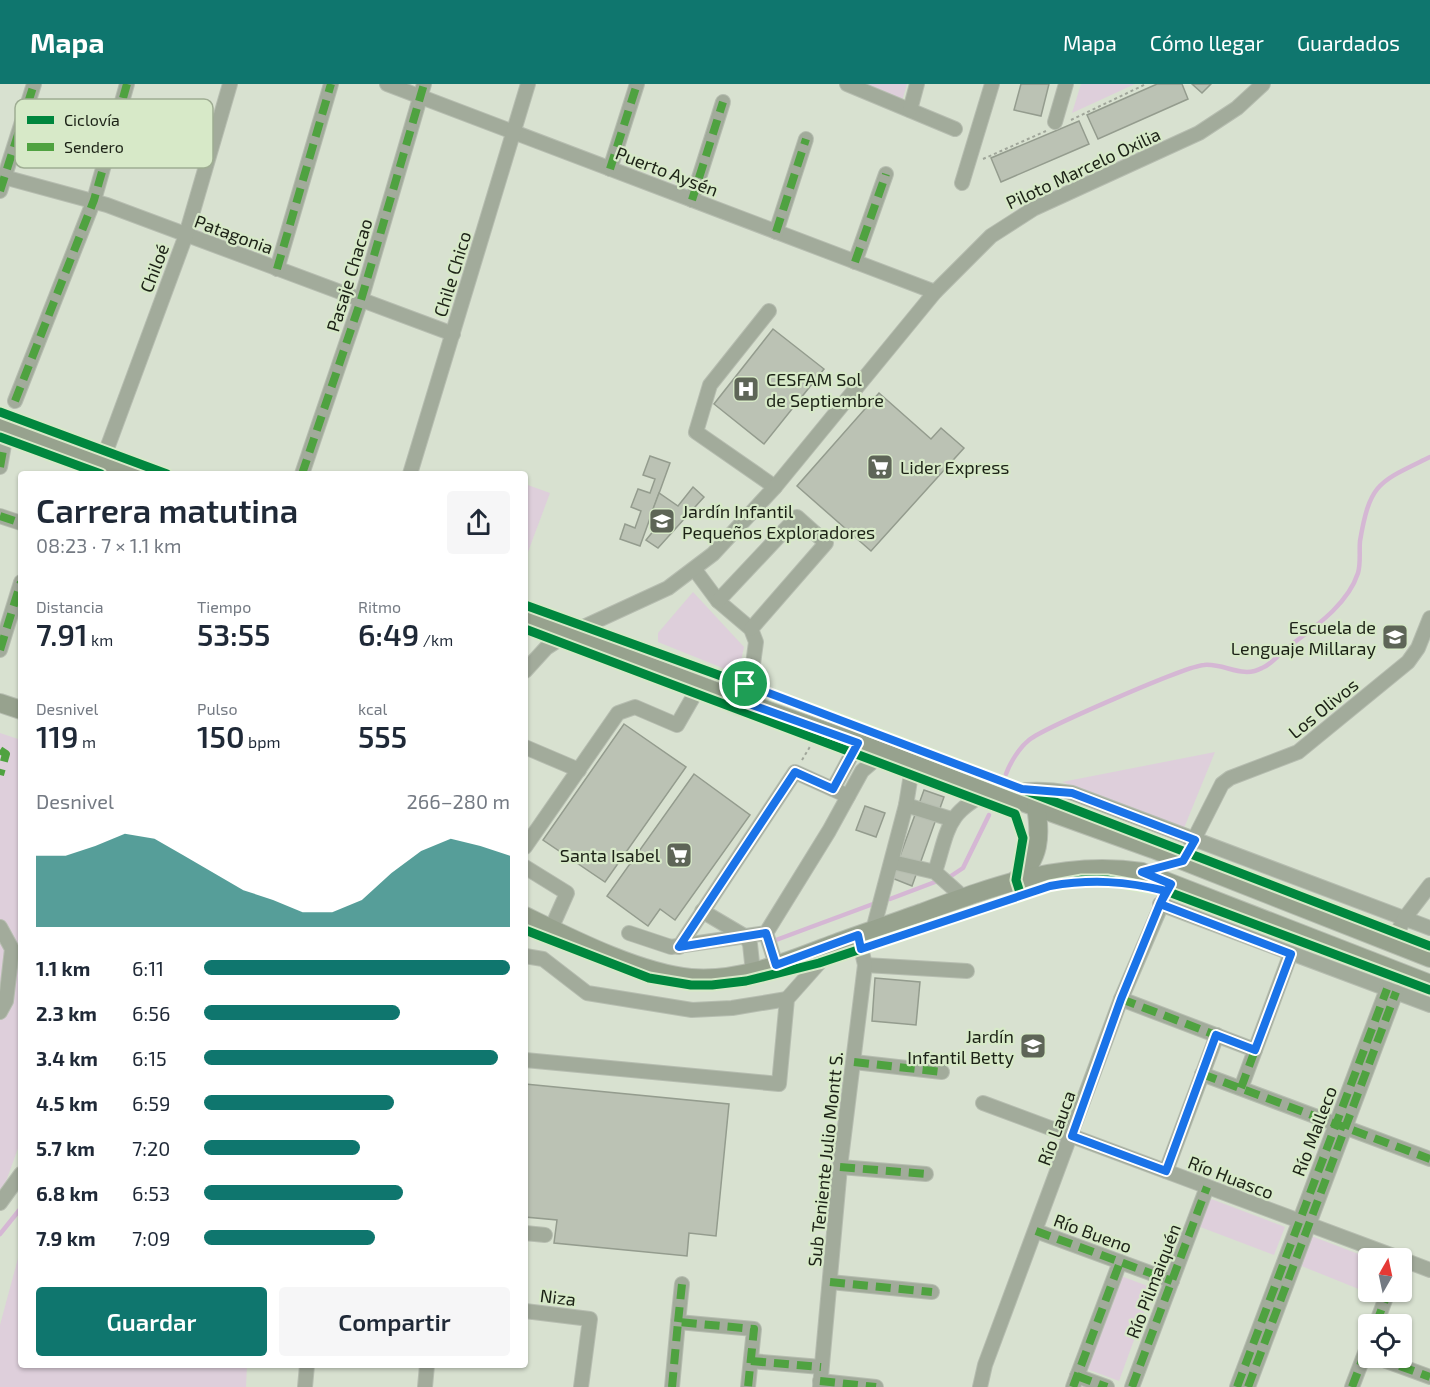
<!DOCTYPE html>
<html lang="es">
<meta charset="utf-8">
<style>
:root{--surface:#fff;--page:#f6f6f7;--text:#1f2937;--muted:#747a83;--accent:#0f766e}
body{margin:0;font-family:"Exo 2",sans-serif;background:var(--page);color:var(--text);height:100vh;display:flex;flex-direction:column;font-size:22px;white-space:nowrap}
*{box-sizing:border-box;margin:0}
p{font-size:20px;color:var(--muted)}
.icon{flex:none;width:33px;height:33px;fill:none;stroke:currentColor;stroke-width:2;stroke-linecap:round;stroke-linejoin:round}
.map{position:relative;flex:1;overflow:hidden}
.panel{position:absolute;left:18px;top:387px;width:510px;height:897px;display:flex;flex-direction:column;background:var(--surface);border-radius:6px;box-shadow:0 2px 4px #0004}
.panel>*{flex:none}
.needle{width:39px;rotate:9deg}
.buttons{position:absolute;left:1358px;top:1164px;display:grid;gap:12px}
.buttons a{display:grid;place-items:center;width:54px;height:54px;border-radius:6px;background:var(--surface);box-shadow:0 2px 4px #0004;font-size:30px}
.pin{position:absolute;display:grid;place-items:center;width:51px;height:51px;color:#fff;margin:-26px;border:3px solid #fff;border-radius:50%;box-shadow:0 2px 6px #0007}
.round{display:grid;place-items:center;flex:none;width:63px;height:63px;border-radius:6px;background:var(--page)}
.overview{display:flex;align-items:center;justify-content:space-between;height:102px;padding:0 18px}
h1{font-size:33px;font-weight:600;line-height:45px}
.metrics{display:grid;grid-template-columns:repeat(3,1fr);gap:9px;height:102px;padding:6px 18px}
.metrics div{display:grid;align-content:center}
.metrics b{font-size:30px;font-weight:600}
.metrics small{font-size:16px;font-weight:400}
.metrics p{font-size:16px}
.chart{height:168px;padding:12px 18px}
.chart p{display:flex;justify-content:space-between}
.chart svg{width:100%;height:108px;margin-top:6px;fill:var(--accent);opacity:.7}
.action{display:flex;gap:12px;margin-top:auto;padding:12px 18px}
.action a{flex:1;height:69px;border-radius:6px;background:var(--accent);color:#fff;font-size:24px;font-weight:600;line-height:69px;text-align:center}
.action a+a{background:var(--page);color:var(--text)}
ul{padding:0 18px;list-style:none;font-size:20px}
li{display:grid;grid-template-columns:96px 72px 1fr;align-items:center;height:45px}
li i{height:15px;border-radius:8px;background:var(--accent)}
header{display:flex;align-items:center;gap:36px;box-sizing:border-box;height:84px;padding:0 30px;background:var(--accent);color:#fff}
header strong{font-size:28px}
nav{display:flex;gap:33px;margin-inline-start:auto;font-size:21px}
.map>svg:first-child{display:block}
</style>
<header>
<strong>Mapa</strong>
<nav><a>Mapa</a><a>Cómo llegar</a><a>Guardados</a></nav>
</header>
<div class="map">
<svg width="1430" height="1303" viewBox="0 0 1430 1303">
<rect width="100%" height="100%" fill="#d8e1d0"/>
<!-- green -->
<g fill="#decfdb">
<polygon points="863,0 907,0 902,17"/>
<polygon points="1081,0 1135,0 1072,29"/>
<polygon points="525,400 550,409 525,476"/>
<polygon points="693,508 744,563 740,582 735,589 658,558 658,549"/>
<polygon points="0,649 21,656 21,1056 0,1114"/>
<polygon points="1215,668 1184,744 1062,698"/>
<polygon points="1206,1113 1285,1143 1274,1171 1195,1141"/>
<polygon points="1306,1150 1369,1174 1368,1208 1372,1208 1371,1210 1294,1179"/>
<polygon points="21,1163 21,1281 247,1281 246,1303 0,1303 0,1241"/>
<polygon points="1121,1192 1153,1204 1119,1297 1087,1285"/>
</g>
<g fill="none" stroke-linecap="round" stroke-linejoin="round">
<!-- stream -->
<g stroke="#d5b7d4" stroke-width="4.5">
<path d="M1006 690C1010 679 1019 664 1029 656 1044 644 1186 582 1204 581 1225 579 1242 595 1262 584 1270 581 1277 573 1283 567 1310 546 1347 523 1358 489 1361 479 1359 467 1360 457 1370 398 1379 398 1430 373"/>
<polyline points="951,792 963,784 989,731"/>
<polyline points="890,815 935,798"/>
<polyline points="776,856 873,820"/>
<polyline points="0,1150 21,1124"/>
</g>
</g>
<!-- building -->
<g fill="#bbc2b4" stroke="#949c8e" stroke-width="1.5">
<polygon points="1021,0 1049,0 1041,32 1014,26"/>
<polygon points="1157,0 1182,0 1188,15 1098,55 1087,31"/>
<polygon points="1192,0 1211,0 1202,9"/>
<polygon points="1079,37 1089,60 1001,98 991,74"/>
<polygon points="773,245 824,285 764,360 714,320"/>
<polygon points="879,309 931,355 941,344 964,364 871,467 797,402"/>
<polygon points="650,372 670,379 640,462 620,455 625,440 635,444 641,427 631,423 638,405 650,409 655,395 643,391"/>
<polygon points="693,403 704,413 658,464 646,456 659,440 650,433 659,409 678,422"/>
<polygon points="624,640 686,683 605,798 543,756"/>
<polygon points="694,690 750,731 675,836 660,825 648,842 607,812"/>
<polygon points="924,706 944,713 912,802 892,794"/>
<polygon points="865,722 885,729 876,753 856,746"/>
<polygon points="875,894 920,898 916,941 872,937"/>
<polygon points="525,1000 729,1020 716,1152 689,1149 687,1172 554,1159 557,1136 525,1133"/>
</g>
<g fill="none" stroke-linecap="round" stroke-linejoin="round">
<defs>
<g id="minor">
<polyline points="387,0 935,208"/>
<polyline points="847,0 955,45"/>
<polyline points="910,26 917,0"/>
<polyline points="1055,38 1066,0"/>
<polyline points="610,85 637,0"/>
<polyline points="0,92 107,121 453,250"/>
<polyline points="962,99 992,0"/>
<polyline points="0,107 34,0"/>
<polyline points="692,116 723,18"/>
<polyline points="776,148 806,55"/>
<polyline points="855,178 886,90"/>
<polyline points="277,185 331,0"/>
<polyline points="769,227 710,301 696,348 775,403"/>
<polyline points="15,317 94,116 127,0"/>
<polyline points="102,378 186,151 230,0"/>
<polyline points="0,383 5,355"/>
<polyline points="302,390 361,216 424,0"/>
<polyline points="410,390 528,0"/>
<polyline points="0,432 21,439"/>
<polyline points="695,486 718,517 751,545 756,558 753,580 738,616"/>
<polyline points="718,517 797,433 826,459 751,545"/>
<polyline points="0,566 21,498"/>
<polyline points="525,587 546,564 566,551 668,504 713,470 775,403 935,208 991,152 1033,125 1199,49 1237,24 1263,0"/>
<polyline points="525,663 579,686"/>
<polyline points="833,705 858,659"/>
<path d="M1001 710C1026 704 1047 705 1072 709L1430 844"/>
<polyline points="906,721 951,735"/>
<polyline points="525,763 618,629 635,623 677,641 700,601"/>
<polyline points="1183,777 1222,700 1230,694 1298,668 1408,578 1418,564 1430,534"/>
<polyline points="892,778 935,788 963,813"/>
<polyline points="525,783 567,809 551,845"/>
<path d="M935 788C949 743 946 728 993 706"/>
<polyline points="1160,820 1430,921"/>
<polyline points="702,827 746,853 750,860 753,888"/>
<polyline points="0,843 12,865 6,917 0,928"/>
<polyline points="873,846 906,721 913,678"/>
<polyline points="629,849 671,863 766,849 829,747 862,687 884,668"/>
<polyline points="766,849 776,881"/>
<polyline points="1392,860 1404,835 1430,801"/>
<polyline points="679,863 795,688 848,712"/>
<polyline points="525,872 543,875 587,909 692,926 732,924 787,915"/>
<polyline points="865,881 967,887"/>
<polyline points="1121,915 1255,966"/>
<polyline points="525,976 779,1000 787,915 819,879 830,861"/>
<polyline points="854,978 942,988"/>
<polyline points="1202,990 1430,1075"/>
<polyline points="1241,1004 1291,869"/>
<polyline points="983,1019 1399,1174"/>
<polyline points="840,1083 926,1090"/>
<polyline points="1166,1087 1217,951"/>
<polyline points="0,1119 21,1090"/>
<polyline points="1036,1147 1172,1197"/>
<polyline points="525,1149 545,1151"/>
<polyline points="1401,1175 1430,1186"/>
<polyline points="830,1198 932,1208"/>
<polyline points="525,1227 590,1235 581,1303"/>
<polyline points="678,1238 682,1200"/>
<polyline points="1376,1240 1388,1208"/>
<polyline points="1378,1274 1430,1293"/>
<polyline points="751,1277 821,1283"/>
<polyline points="1077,1292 1107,1303"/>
<polyline points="820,1297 876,1303"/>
<polyline points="305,1303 307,1281"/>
<polyline points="425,1303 427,1281"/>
<polyline points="672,1303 678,1238 754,1245 748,1303"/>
<polyline points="820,1303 840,1083 865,881 858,851"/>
<polyline points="980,1303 985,1281 1121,915 1171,799"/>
<polyline points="1073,1303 1120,1178"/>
<polyline points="1132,1303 1207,1103"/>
<polyline points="1237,1303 1387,905"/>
<polyline points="1248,1303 1396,908"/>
<polyline points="1352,1303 1368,1261"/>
</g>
<g id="major">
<polyline points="0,340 134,390"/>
<polyline points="525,535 738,616 1153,765 1430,874"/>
<polyline points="0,619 21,626"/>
<path d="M1016 796C1040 775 1041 752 1036 723"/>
<path d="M525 832C572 855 639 889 691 894 739 898 787 878 831 861 861 850 891 840 921 829 994 802 1063 776 1142 788L1430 900"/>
</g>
</defs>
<!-- minor casing -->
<use href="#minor" stroke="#b6bdb0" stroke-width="16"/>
<!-- major casing -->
<use href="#major" stroke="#b6bdb0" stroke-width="20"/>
<!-- path -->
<g stroke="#a0a69a" stroke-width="2" stroke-dasharray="3 3" stroke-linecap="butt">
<polyline points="1071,36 1146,0"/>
<polyline points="983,75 1046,47"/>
<polyline points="802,676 811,661"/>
</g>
<!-- minor -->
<use href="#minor" stroke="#a2ab9b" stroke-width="14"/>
<!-- major -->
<use href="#major" stroke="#97a28e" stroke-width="18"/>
<!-- quiet -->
<g stroke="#4fa240" stroke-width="8" stroke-dasharray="15 8" stroke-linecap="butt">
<polyline points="610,85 637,0"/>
<polyline points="0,107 34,0"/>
<polyline points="692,116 723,18"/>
<polyline points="776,148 806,55"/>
<polyline points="855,178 886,90"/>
<polyline points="277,185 331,0"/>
<polyline points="15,317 94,116 127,0"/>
<polyline points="0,383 5,355"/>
<polyline points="302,390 361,216 424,0"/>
<polyline points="0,432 21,439"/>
<polyline points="0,566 21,498"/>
<polyline points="0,666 6,670 0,691"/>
<polyline points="1121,915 1255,966"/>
<polyline points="854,978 942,988"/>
<polyline points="1202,990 1430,1075"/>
<polyline points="1241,1004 1291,869"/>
<polyline points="840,1083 926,1090"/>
<polyline points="1166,1087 1217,951"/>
<polyline points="1036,1147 1172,1197"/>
<polyline points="830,1198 932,1208"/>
<polyline points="678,1238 682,1200"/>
<polyline points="1376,1240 1388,1208"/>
<polyline points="1378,1274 1430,1293"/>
<polyline points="751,1277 821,1283"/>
<polyline points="1077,1292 1107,1303"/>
<polyline points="820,1297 876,1303"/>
<polyline points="672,1303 678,1238 754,1245 748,1303"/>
<polyline points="1073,1303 1120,1178"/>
<polyline points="1132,1303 1207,1103"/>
<polyline points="1237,1303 1387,905"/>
<polyline points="1248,1303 1396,908"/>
<polyline points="1352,1303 1368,1261"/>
</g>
<defs>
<g id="cycleway">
<polyline points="0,328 167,390"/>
<polyline points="0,353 101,390"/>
<polyline points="525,521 837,634 1430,862"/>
<polyline points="525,545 1015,730 1023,754 1016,796 1021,812"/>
<polyline points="525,846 649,894 691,901 712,901 746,897 819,879 1050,802 1082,796 1107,796 1166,807 1430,906"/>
</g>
</defs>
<!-- cycleway casing -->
<use href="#cycleway" stroke="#d7e9c8" stroke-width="13"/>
<!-- cycleway -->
<use href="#cycleway" stroke="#00873e" stroke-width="9"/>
</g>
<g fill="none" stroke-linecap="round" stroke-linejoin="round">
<defs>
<path id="route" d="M745 600 738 616 858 659 833 705 795 688 679 863 766 849 776 881 858 851 861 865 1050 802C1091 795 1126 797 1166 807L1160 820 1121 915 1072 1052 1166 1087 1216 951 1255 966 1291 870 1160 820 1171 800 1142 788 1183 777 1195 756 1072 709 1022 705 745 600"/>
</defs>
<!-- route casing -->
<use href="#route" stroke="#fff" stroke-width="12"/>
<!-- route -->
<use href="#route" stroke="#1a73e8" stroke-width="8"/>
</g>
<!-- icons -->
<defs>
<symbol id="hospital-square" viewBox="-11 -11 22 22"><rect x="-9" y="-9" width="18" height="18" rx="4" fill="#5e6557" stroke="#d7e9c8"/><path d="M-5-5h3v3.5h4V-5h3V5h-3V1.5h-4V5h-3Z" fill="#fff"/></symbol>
<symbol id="supermarket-square" viewBox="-11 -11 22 22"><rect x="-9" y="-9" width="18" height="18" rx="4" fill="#5e6557" stroke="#d7e9c8"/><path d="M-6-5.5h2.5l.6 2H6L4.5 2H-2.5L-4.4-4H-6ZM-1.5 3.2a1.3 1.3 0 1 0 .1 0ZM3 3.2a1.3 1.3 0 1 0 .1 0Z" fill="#fff"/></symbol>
<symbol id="school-square" viewBox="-11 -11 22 22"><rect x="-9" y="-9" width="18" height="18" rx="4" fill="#5e6557" stroke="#d7e9c8"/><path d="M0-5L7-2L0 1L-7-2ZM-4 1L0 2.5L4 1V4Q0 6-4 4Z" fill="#fff"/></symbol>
</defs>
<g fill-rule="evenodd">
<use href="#hospital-square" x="731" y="290" width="30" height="30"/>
<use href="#supermarket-square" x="865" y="368" width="30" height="30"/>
<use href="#school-square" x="647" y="422" width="30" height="30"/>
<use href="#school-square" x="1380" y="538" width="30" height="30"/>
<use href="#supermarket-square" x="664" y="756" width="30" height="30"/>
<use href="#school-square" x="1018" y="947" width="30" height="30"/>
</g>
<g text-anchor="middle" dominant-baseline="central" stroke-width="4.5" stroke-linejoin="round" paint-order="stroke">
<!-- street labels -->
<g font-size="18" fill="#1c2216" stroke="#d7e9c8">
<text transform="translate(1083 84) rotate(-25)">Piloto Marcelo Oxilia</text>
<text transform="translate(667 87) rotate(21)">Puerto Aysén</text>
<text transform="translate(234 150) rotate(20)">Patagonia</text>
<text transform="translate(154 184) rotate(-69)">Chiloé</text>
<text transform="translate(452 190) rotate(-73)">Chile Chico</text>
<text transform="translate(349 191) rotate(-73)">Pasaje Chacao</text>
<text transform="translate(1323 624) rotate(-39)">Los Olivos</text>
<text transform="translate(1056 1044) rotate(-70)">Río Lauca</text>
<text transform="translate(1314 1047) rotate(-69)">Río Malleco</text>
<text transform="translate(825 1075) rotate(-84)">Sub Teniente Julio Montt S.</text>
<text transform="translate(1231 1093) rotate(21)">Río Huasco</text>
<text transform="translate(1093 1149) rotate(20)">Río Bueno</text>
<text transform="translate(1153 1197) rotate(-69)">Río Pilmaiquén</text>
<text transform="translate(558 1213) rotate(7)">Niza</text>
</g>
<!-- poi labels -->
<g font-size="18" fill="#1c2216" stroke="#d7e9c8" text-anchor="start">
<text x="766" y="295">CESFAM Sol<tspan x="766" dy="21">de Septiembre</tspan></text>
<text x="900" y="383">Lider Express</text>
<text x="682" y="427">Jardín Infantil<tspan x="682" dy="21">Pequeños Exploradores</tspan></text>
<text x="1376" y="543" text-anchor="end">Escuela de<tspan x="1376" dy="21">Lenguaje Millaray</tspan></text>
<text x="660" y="771" text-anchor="end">Santa Isabel</text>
<text x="1014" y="952" text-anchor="end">Jardín<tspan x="1014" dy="21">Infantil Betty</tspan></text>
</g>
</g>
<!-- legend -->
<rect x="15" y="15" width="198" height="69" rx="9" fill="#d7e9c8" stroke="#9fad93" stroke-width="1.5"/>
<rect x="27" y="32" width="27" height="8" fill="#00873e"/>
<rect x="27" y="59" width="27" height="8" fill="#4fa240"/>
<g font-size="16" fill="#1c2216">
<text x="64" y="42">Ciclovía</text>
<text x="64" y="69">Sendero</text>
</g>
</svg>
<div class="buttons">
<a><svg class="needle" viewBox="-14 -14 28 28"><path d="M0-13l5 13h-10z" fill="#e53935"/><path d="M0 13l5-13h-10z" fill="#747a83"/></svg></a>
<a><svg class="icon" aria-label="locate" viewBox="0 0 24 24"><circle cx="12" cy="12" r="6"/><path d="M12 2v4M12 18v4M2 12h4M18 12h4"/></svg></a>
</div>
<div class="pin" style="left:745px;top:600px;background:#1e9e55"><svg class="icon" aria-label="arrive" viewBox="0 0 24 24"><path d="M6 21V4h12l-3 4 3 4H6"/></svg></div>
<section class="panel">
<div class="overview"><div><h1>Carrera matutina</h1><p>08:23 · 7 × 1.1 km</p></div><a class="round"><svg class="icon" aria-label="share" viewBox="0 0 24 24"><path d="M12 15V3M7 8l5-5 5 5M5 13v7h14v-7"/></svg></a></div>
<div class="metrics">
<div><p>Distancia</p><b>7.91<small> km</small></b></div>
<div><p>Tiempo</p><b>53:55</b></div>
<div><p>Ritmo</p><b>6:49<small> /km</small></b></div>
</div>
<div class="metrics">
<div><p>Desnivel</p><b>119<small> m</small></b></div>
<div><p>Pulso</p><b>150<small> bpm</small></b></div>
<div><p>kcal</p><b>555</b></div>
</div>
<div class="chart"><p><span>Desnivel</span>266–280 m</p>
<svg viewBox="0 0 160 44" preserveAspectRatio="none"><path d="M0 44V15L10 15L20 11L30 6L40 8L50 15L60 22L70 29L80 33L90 38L100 38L110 33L120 22L130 13L140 8L150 11L160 15V44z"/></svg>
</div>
<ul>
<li><b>1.1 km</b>6:11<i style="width:100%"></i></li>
<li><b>2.3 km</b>6:56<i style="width:64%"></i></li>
<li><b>3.4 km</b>6:15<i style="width:96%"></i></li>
<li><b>4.5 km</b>6:59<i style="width:62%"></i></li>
<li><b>5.7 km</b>7:20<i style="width:51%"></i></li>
<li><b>6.8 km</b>6:53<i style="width:65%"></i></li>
<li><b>7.9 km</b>7:09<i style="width:56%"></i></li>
</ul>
<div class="action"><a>Guardar</a><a>Compartir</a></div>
</section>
</div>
